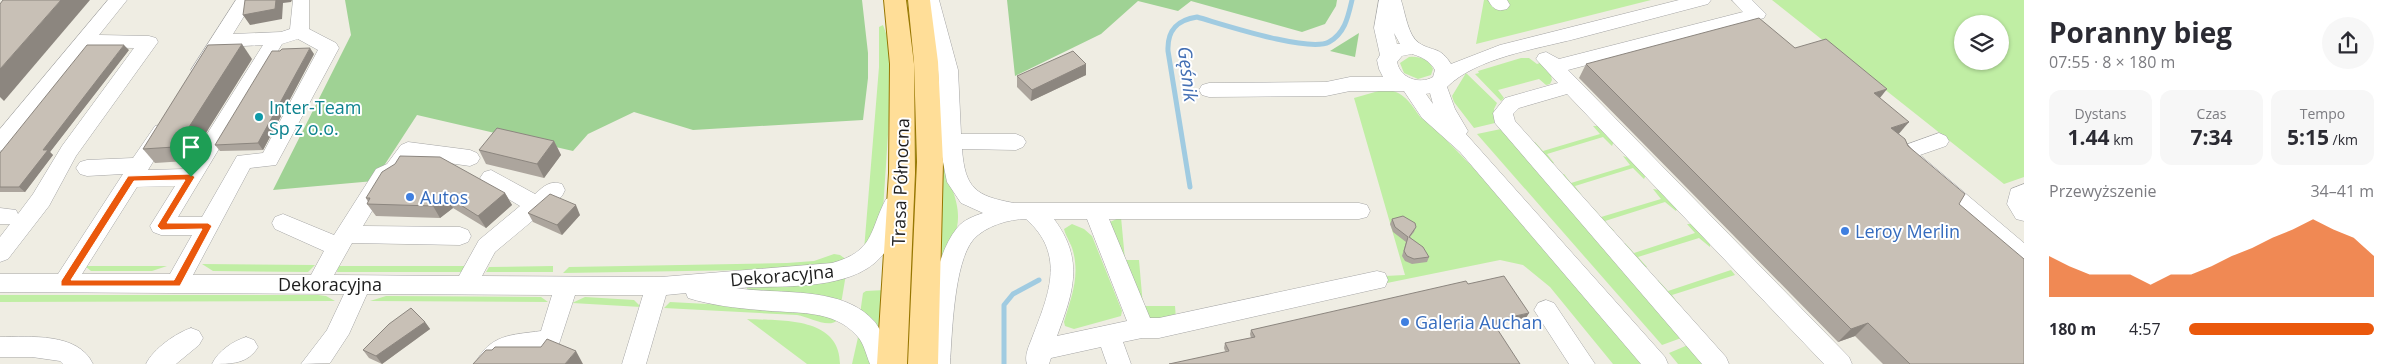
<!DOCTYPE html>
<html lang="pl">
<meta charset="utf-8">
<style>
:root{--surface:#fff;--page:#f7f7f7;--text:#2b2b33;--muted:#7c7c81;--accent:#ea580c}
body{margin:0;font-family:"Open Sans",sans-serif;background:var(--page);color:var(--text);height:100vh;display:flex;flex-direction:column;font-size:19px;white-space:nowrap}
*{box-sizing:border-box;margin:0}
p{font-size:16px;color:var(--muted)}
.icon{flex:none;width:28px;height:28px;fill:none;stroke:currentColor;stroke-width:2;stroke-linecap:round;stroke-linejoin:round}
.map{position:relative;flex:1;overflow:hidden}
.side{display:flex;flex-direction:column;background:var(--surface);width:375px}
.side>*{flex:none}
.tools{position:absolute;left:1954px;top:15px;display:grid;gap:10px}
.tools a{display:grid;place-items:center;width:55px;height:55px;border-radius:50%;background:var(--surface);box-shadow:0 1px 4px #0004;font-size:25px}
.pin{position:absolute;display:grid;place-items:center;width:42px;height:42px;color:#fff;margin:-51px -21px;border-radius:50% 50% 50% 0;rotate:-45deg;box-shadow:0 0 5px #0007}
.pin .icon{rotate:45deg}
.round{display:grid;place-items:center;flex:none;width:52px;height:52px;border-radius:26px;background:var(--page)}
.summary{display:flex;align-items:center;justify-content:space-between;height:85px;padding:0 25px}
h1{font-size:28px;font-weight:700;line-height:38px}
.metrics{display:grid;grid-template-columns:repeat(3,1fr);gap:8px;height:85px;padding:5px 25px}
.metrics div{display:grid;align-content:center;border-radius:12px;background:var(--page);text-align:center}
.metrics b{font-size:21px;font-weight:700}
.metrics small{font-size:14px;font-weight:400}
.metrics p{font-size:14px}
.chart{height:140px;padding:10px 25px}
.chart p{display:flex;justify-content:space-between}
.chart svg{width:100%;height:90px;margin-top:5px;fill:var(--accent);opacity:.7}
ul{padding:0 25px;list-style:none;font-size:16px}
li{display:grid;grid-template-columns:80px 60px 1fr;align-items:center;height:38px}
li i{height:12px;border-radius:6px;background:var(--accent)}
main{display:flex;flex:1;min-height:0}
.map>svg:first-child{display:block}
</style>
<main>
<div class="map">
<svg width="2024" height="364" viewBox="0 0 2024 364">
<rect width="100%" height="100%" fill="#efede3"/>
<!-- grass -->
<g fill="#c0eea4" fill-rule="evenodd">
<polygon points="904,0 910,0 918,126 915,273 908,274"/>
<polygon points="1484,0 1651,0 1476,44"/>
<path d="M1772 0H2024V177L2004 184ZM1962 24H2000V61H1962Z"/>
<polygon points="883,25 891,47 892,74 883,210 864,250 879,67 879,27"/>
<path d="M933 29 951 186C967 226 953 239 936 273Z"/>
<path d="M1409 57C1419 56 1429 59 1433 69L1431 75 1418 79 1404 73 1400 63Z"/>
<polygon points="1521,58 1529,58 1537,64 1540,63 1551,75 1552,80 1550,84 1546,85 1539,79 1498,90 1504,98 1501,101 1475,74 1479,73 1478,71"/>
<polygon points="1466,73 1497,103 1494,109 1495,123 1474,128 1454,102 1452,96"/>
<path d="M1382 90C1403 89 1410 103 1421 118H1425L1487 182 1642 364H1613L1550 287 1523 265 1500 260 1387 283 1385 276 1405 275 1354 98Z"/>
<polygon points="1593,126 1598,126 1614,141 1612,146 1603,137 1547,154 1554,163 1550,164 1531,144 1535,142 1543,151 1600,134"/>
<polygon points="1501,129 1684,337 1662,345 1477,134"/>
<polygon points="1623,156 1629,158 1646,175 1644,179 1633,168 1575,186 1582,196 1578,197 1559,176 1564,174 1571,183 1630,165"/>
<polygon points="1653,189 1659,190 1677,209 1676,211 1665,202 1605,221 1614,231 1608,231 1590,213 1593,208 1601,217 1661,199"/>
<path d="M1121 217 1125 260H1139L1143 306H1175L1176 319C1164 322 1149 327 1141 313L1108 230 1110 222Z"/>
<path d="M1072 224 1084 229 1092 236 1122 311 1121 316 1074 329 1065 326 1064 322C1071 298 1080 277 1073 251 1071 243 1066 237 1064 229Z"/>
<polygon points="1687,224 1693,224 1710,242 1710,247 1699,238 1638,257 1647,267 1641,268 1620,246 1625,243 1634,253 1695,233"/>
<polygon points="834,254 840,255 847,260 819,269 563,273 569,267 787,263 814,261"/>
<polygon points="202,264 315,265 308,272 213,271"/>
<polygon points="85,266 167,266 152,271 91,271"/>
<polygon points="338,266 466,266 461,272 337,272"/>
<polygon points="553,266 553,272 486,272 489,267"/>
<polygon points="1731,270 1735,275 1672,295 1681,307 1676,307 1654,284 1658,280 1668,291"/>
<polygon points="846,274 841,304 747,290 747,287"/>
<polygon points="885,290 882,334 860,314 863,293 866,291"/>
<polygon points="0,295 318,295 326,296 335,301 0,302"/>
<polygon points="386,296 541,297 548,302 370,301"/>
<polygon points="585,297 634,300 641,307 572,303"/>
<path d="M670 302 801 309 838 320C828 329 810 317 797 315L664 308Z"/>
<path d="M747 319C780 321 840 316 840 364H807Z"/>
<polygon points="859,333 870,361 870,364 852,364"/>
<polygon points="1688,345 1706,364 1678,364 1669,353"/>
</g>
<!-- forest -->
<g fill="#9fd294">
<polygon points="345,0 862,0 868,53 868,78 863,120 693,130 634,112 588,134 573,151 417,115 374,181 273,190 351,35"/>
<polygon points="1007,0 1337,0 1336,6 1325,24 1302,32 1191,1 1178,11 1138,1 1101,34 1015,76"/>
<polygon points="1359,33 1355,57 1330,51"/>
</g>
<g fill="none" stroke-linecap="round" stroke-linejoin="round">
<!-- stream -->
<g stroke="#a0cbe1" stroke-width="5">
<path d="M1190 187 1168 51C1167 30 1177 20 1197 17 1222 24 1309 53 1329 42 1345 33 1348 17 1352 0"/>
<polyline points="1004,364 1004,305 1013,294 1039,280"/>
</g>
<defs>
<g id="minor">
<polygon points="108,0 127,0 99,35 149,36 156,38 158,42 76,156 49,206 8,259 0,262 0,237 10,224 0,224 0,208 16,210 18,214 33,194 62,146 134,48 89,47 7,148 0,151 0,129"/>
<path d="M236 0H254L233 34 281 32 290 29 293 0H309V29L336 43 339 48 276 165 250 168 193 275H311L324 251 275 229 272 223 275 217 283 214 334 235 376 169 387 164 401 145 408 142 470 150 477 153 480 158 477 163 470 166 413 158 401 176 390 181 363 226 460 227 468 230 471 236 468 242 460 245 352 243 334 275 459 276 479 240 520 206 484 184 480 178 484 172 491 170 535 194C544 186 550 180 562 184L565 190 562 196 495 252 482 276 661 277 832 263C875 251 869 231 886 199L894 197 902 199 905 205C900 223 894 243 881 257 850 292 779 285 736 288 780 295 843 285 875 322 884 334 888 351 894 364H870C866 355 864 343 857 336 833 308 793 314 760 310 736 308 710 305 688 298L686 293 666 295 646 364H622L643 295H575L558 347 509 356 502 364H475C490 334 511 335 541 331L552 295 367 294 349 334 330 363 301 364 327 330 344 294 0 292V274H58L123 174 87 176 80 174 76 168 80 162 87 160 133 158 155 126 162 124 169 126 172 131 148 170 185 169 263 45 225 47 208 75 201 77 194 75 191 70ZM298 39 318 50 263 153 237 156 202 217H178L282 44ZM175 186 150 226 153 232 161 235H192L170 274H82L137 187Z"/>
<path d="M921 0H939L958 70 961 134H1016L1023 137 1026 142 1023 147 1016 150 962 149C965 189 976 196 1014 203H1359L1367 205 1370 211 1367 217 1359 219H1109L1150 318H1159L1377 271 1385 273 1388 280 1385 287 1159 338H1142L1123 342 1131 364H1107L1101 347 1051 358 1049 364H1027C1024 356 1029 346 1032 338 1048 296 1067 255 1026 219 1009 219 985 226 973 240 954 263 952 333 950 364H926C930 323 930 262 957 228 963 220 974 216 983 213L961 203 947 182 941 152 938 70ZM1054 219H1087L1127 321 1057 336C1073 293 1085 260 1054 219Z"/>
<path d="M1379 0H1401C1405 12 1408 36 1419 43 1433 52 1440 46 1451 64L1500 45 1679 0H1711L1708 4C1664 16 1619 27 1575 39 1536 49 1476 58 1447 87L1455 109 1468 131 1466 134 1665 357 1668 364H1641L1460 152 1422 118 1404 91H1350L1326 96 1209 97 1202 95 1199 90 1202 85 1209 83 1326 82 1350 77H1383L1379 69 1377 60 1380 55 1374 28ZM1394 33 1400 44H1397ZM1412 54C1422 57 1430 61 1435 70L1433 77C1419 85 1400 78 1397 62L1402 56ZM1430 93 1433 104 1426 94Z"/>
<path d="M1488 0H1507L1510 5 1507 9C1497 12 1493 9 1488 0Z"/>
<polygon points="1732,0 1752,0 1766,14 1764,18 1568,70 1849,357 1852,364 1824,364 1567,94 1519,108 1513,114 1515,121 1726,357 1729,364 1702,364 1495,123 1493,113 1505,98 1558,83 1536,59 1539,54 1546,52 1559,59 1743,12"/>
<polygon points="1939,133 1946,136 1949,141 1946,146 1920,155 2024,243 2024,265 2016,262 1897,158 1894,153 1897,148"/>
<polygon points="2024,184 2024,221 2016,219 2007,204 2011,189"/>
<polygon points="1546,300 1554,303 1595,364 1569,364 1534,310 1538,303"/>
<path d="M191 328 199 331 203 338 199 345 176 364H146C153 349 176 333 191 328Z"/>
<path d="M0 337C30 337 78 332 93 364H63L60 361 32 357H0Z"/>
<path d="M246 337 254 340 258 347C248 364 231 364 212 364 218 351 233 341 246 337Z"/>
</g>
<g id="major">
<polygon points="884,0 906,0 914,64 915,173 907,364 877,364 889,173 890,64"/>
<polygon points="908,0 930,0 938,62 943,162 938,364 908,364 917,162 914,62"/>
</g>
</defs>
<!-- minor casing -->
<use href="#minor" stroke="#a5a5a5" stroke-width="1"/>
<!-- major casing -->
<use href="#major" stroke="#977600" stroke-width="2"/>
<!-- minor -->
<use href="#minor" fill="#fff" fill-rule="evenodd"/>
<!-- major -->
<use href="#major" fill="#ffde98" fill-rule="evenodd"/>
</g>
<!-- wall -->
<g fill="#aca59d">
<polygon points="1795,48 1880,98 1899,134 1959,204 2024,364 1883,364 1855,336 1838,342 1579,78 1586,64"/>
<polygon points="129,50 50,152 53,155 25,192 0,192 0,153"/>
<polygon points="314,54 263,150 220,151 215,145"/>
<polygon points="252,59 194,152 186,161 155,163 143,149"/>
<polygon points="1086,64 1086,75 1031,101 1017,87 1017,76"/>
<polygon points="554,141 561,155 544,178 486,164 479,150"/>
<polygon points="505,193 512,205 486,228 453,208 440,218 376,216 367,204 368,202 366,198"/>
<polygon points="528,213 580,215 562,235 533,222"/>
<polygon points="1392,219 1416,227 1414,232 1410,237 1429,257 1427,262 1412,264 1405,261 1402,256 1406,242 1393,232 1390,224"/>
<polygon points="1468,284 1526,318 1495,325 1225,351 1224,348 1225,343 1251,338 1250,334 1251,330"/>
<polygon points="425,322 430,329 382,364 369,358 363,350"/>
</g>
<!-- shaded-wall -->
<g fill="#8c867f">
<polygon points="61,0 90,0 4,101 0,97 0,69"/>
<polygon points="276,0 292,0 291,2 283,3 282,19 250,25 243,15"/>
<polygon points="242,44 252,59 194,152 186,161 174,147"/>
<polygon points="124,45 129,50 50,152 53,155 25,192 19,187 43,150"/>
<polygon points="310,48 314,54 263,150 258,143"/>
<polygon points="1086,64 1086,75 1031,101 1032,90"/>
<polygon points="1887,89 1876,103 1874,93"/>
<polygon points="1909,122 1897,136 1891,128"/>
<polygon points="554,141 561,155 544,178 537,164"/>
<polygon points="505,193 512,205 486,228 478,216"/>
<polygon points="445,195 453,208 440,218 433,206"/>
<polygon points="576,205 580,215 562,235 557,225"/>
<polygon points="1529,313 1526,318 1489,326 1492,321"/>
<polygon points="425,322 430,329 382,364 376,356"/>
<polygon points="1868,323 1855,336 1838,342 1851,329"/>
<polygon points="576,351 583,364 565,364"/>
</g>
<!-- building -->
<g fill="#c8c0b6" stroke="#8c867f">
<polygon points="3,0 61,0 0,69 0,4"/>
<polygon points="245,0 276,0 275,9 243,15"/>
<polygon points="1759,18 1795,48 1826,39 1887,89 1874,93 1909,122 1891,128 1905,139 1908,146 1965,194 1959,204 2024,259 2024,364 1910,364 1868,323 1851,329 1586,64"/>
<polygon points="242,44 182,138 174,147 143,149 208,45"/>
<polygon points="87,45 124,45 43,150 48,150 19,187 0,187 0,153"/>
<polygon points="310,48 258,143 215,145 272,51 280,51 282,49"/>
<polygon points="1073,51 1086,64 1032,90 1017,76"/>
<polygon points="497,128 554,141 537,164 479,150"/>
<polygon points="400,156 440,157 505,193 478,216 445,195 433,206 367,204 370,198 366,198 382,172 395,164"/>
<polygon points="550,194 576,205 557,225 528,213"/>
<polygon points="1403,216 1415,223 1416,227 1409,237 1423,247 1429,257 1414,259 1407,256 1404,251 1408,237 1395,227 1392,219"/>
<polygon points="1504,276 1529,313 1492,321 1520,364 1169,364 1229,351 1225,343 1255,337 1251,330 1466,281 1468,284"/>
<polygon points="411,308 425,322 376,356 363,350 389,324"/>
<polygon points="547,339 576,351 565,364 473,364 486,350 492,350 495,347 541,347"/>
</g>
<!-- route -->
<path fill="#ea580c" stroke="#fff" fill-rule="evenodd" d="M191 174 195 177 167 223H208L212 226 180 286H61V281L128 176ZM185 180 157 226 161 230 202 229 174 280H71L134 181Z"/>
<!-- markers -->
<circle fill="#0f9aa8" stroke="#fff" stroke-width="2" cx="259" cy="117" r="5"/>
<g fill="#3f7fe0" stroke="#fff" stroke-width="2">
<circle cx="410" cy="197" r="5"/>
<circle cx="1845" cy="231" r="5"/>
<circle cx="1405" cy="322" r="5"/>
</g>
<g text-anchor="middle" dominant-baseline="central" stroke-width="4" stroke-linejoin="round" paint-order="stroke">
<!-- culture labels -->
<g font-size="18" fill="#0d838f" stroke="#fff" text-anchor="start">
<text x="269" y="107">Inter-Team<tspan x="269" dy="21">Sp z o.o.</tspan></text>
</g>
<!-- street labels -->
<g font-size="18" fill="#1e1e1e" stroke="#fff">
<text transform="translate(900 182) rotate(-88)">Trasa Północna</text>
<text transform="translate(782 275) rotate(-5)">Dekoracyjna</text>
<text x="330" y="284">Dekoracyjna</text>
</g>
<!-- shop labels -->
<g font-size="18" fill="#366cbe" stroke="#fff" text-anchor="start">
<text x="420" y="197">Autos</text>
<text x="1855" y="231">Leroy Merlin</text>
<text x="1415" y="322">Galeria Auchan</text>
</g>
<!-- water labels -->
<g font-size="19" font-style="italic" fill="#436fb4" stroke="#fff">
<text transform="translate(1188 74) rotate(83)">Gęśnik</text>
</g>
</g>
</svg>
<div class="tools">
<a><svg class="icon" aria-label="layers" viewBox="0 0 24 24"><path d="M12 4l9 5-9 5-9-5zM3 14l9 5 9-5"/></svg></a>
</div>
<div class="pin" style="left:191px;top:177px;background:#1e9e55"><svg class="icon" aria-label="arrive" viewBox="0 0 24 24"><path d="M6 21V4h12l-3 4 3 4H6"/></svg></div>
</div>
<section class="side">
<div class="summary"><div><h1>Poranny bieg</h1><p>07:55 · 8 × 180 m</p></div><a class="round"><svg class="icon" aria-label="share" viewBox="0 0 24 24"><path d="M12 15V3M7 8l5-5 5 5M5 13v7h14v-7"/></svg></a></div>
<div class="metrics">
<div><p>Dystans</p><b>1.44<small> km</small></b></div>
<div><p>Czas</p><b>7:34</b></div>
<div><p>Tempo</p><b>5:15<small> /km</small></b></div>
</div>
<div class="chart"><p><span>Przewyższenie</span>34–41 m</p>
<svg viewBox="0 0 160 44" preserveAspectRatio="none"><path d="M0 44V24L10 29L20 33L30 33L40 33L50 38L60 33L70 33L80 29L90 24L100 20L110 15L120 11L130 6L140 11L150 15L160 24V44z"/></svg>
</div>
<ul>
<li><b>180 m</b>4:57<i style="width:100%"></i></li>
</ul>
</section>
</main>
